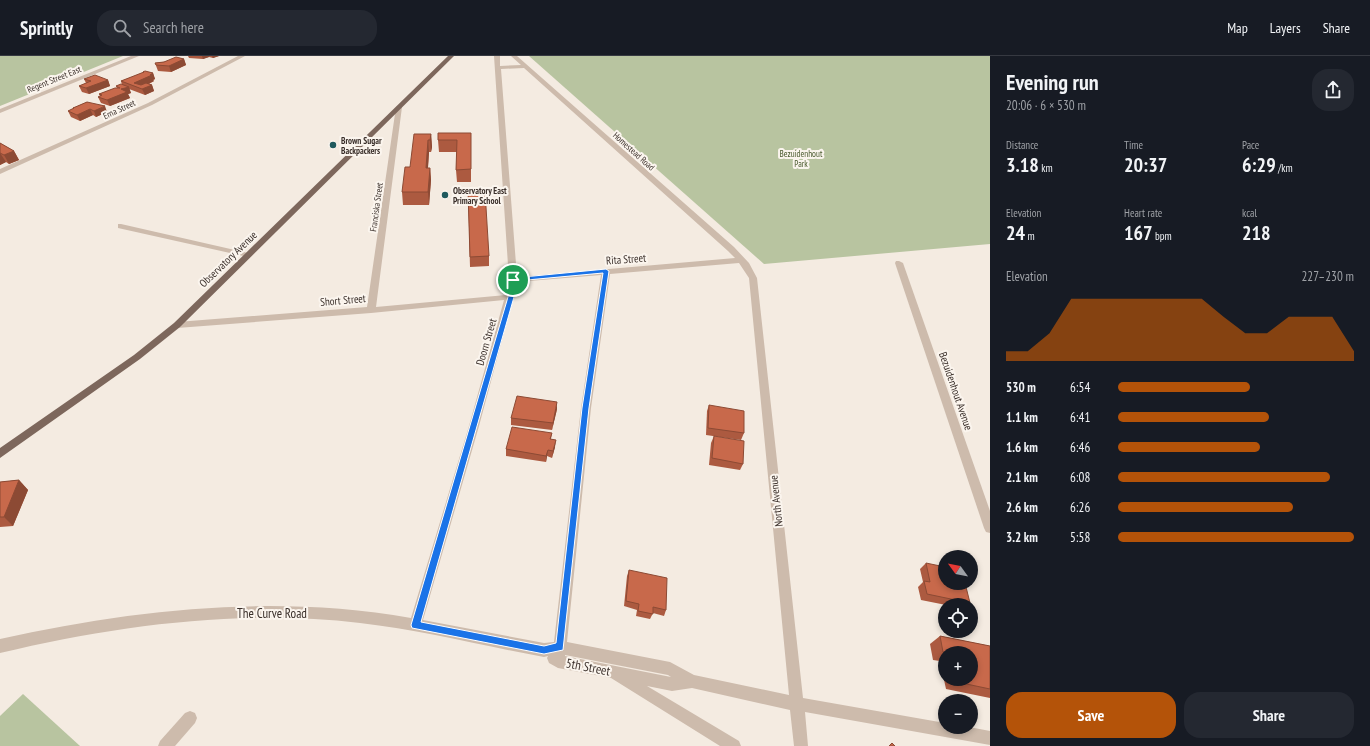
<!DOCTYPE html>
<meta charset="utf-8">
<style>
:root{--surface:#171b24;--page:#242831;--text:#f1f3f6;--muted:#9ea1a6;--line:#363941;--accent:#b45309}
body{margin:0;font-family:"PT Sans Narrow",sans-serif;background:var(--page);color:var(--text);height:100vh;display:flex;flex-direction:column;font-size:15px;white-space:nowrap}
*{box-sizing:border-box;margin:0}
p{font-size:13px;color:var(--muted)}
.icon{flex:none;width:22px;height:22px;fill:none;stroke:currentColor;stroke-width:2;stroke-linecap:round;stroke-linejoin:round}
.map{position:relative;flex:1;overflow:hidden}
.details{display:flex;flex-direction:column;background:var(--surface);width:380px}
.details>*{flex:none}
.needle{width:26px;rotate:303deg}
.controls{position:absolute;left:938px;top:494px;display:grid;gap:8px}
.controls a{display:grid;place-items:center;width:40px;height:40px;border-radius:50%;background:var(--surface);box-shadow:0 2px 6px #0003;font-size:20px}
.pin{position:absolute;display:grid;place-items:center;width:34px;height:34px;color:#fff;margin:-17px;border:2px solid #fff;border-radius:50%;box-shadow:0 1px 4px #0007}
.round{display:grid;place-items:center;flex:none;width:42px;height:42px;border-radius:16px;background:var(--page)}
.overview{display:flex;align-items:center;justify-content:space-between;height:68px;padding:0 16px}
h1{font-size:22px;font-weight:700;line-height:30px}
.metrics{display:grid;grid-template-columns:repeat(3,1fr);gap:6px;height:68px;padding:4px 16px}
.metrics div{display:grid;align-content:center}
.metrics b{font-size:20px;font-weight:700}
.metrics small{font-size:11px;font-weight:400}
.metrics p{font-size:11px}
.chart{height:112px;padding:8px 16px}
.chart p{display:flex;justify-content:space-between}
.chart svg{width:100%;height:72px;margin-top:4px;fill:var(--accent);opacity:.7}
.action{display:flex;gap:8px;margin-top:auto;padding:8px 16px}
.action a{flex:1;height:46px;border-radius:16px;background:var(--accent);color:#fff;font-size:16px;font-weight:700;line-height:46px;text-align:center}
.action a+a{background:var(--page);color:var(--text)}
ul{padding:0 16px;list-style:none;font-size:13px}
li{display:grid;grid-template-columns:64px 48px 1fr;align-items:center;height:30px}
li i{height:10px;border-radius:5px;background:var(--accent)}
header{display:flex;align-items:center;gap:24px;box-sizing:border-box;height:56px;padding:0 20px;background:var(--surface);border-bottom:1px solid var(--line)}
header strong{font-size:19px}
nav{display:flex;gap:22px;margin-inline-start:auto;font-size:14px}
.search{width:280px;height:36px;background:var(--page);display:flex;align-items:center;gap:10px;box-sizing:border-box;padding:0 14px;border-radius:16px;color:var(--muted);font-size:15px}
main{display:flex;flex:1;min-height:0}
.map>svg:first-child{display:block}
</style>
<header>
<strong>Sprintly</strong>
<div class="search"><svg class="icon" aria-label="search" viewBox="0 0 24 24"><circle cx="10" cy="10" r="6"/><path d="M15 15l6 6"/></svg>Search here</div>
<nav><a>Map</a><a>Layers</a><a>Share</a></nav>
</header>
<main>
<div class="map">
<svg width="990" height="690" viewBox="0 0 990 690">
<rect width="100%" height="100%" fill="#f4ebe1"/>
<!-- green -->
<g fill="#b8c4a0">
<polygon points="0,0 123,0 0,50"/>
<polygon points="529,0 990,0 990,188 764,208"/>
<polygon points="23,638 80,690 0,690 0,660"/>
</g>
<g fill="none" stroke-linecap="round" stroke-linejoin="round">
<!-- minor -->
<g fill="#cdbbac" fill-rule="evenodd">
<polygon points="131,0 139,0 0,57 0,53"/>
<polygon points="238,0 245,0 152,49 0,118 0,113 148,47"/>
<path d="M494 0H500V10L521 9 511 0H517L734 191 749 207 757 222 803 642 945 667V671H969L990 675V689L805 656 808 690H794L790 654 692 632 672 635 647 630 739 685 741 690H720L611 622 558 612 549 607 547 602 548 600 544 601C483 590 422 574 360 567 238 553 118 569 0 597V583C135 553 273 538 411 562L469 370 504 244 371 257 177 272 173 269 177 266 367 251 396 51 399 49 402 51 376 251 506 239 509 224ZM524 12 728 195 735 202 517 221 501 13ZM739 207 749 222 789 639 694 619 670 606 567 586 591 352 610 218ZM601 219 581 352 554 586 544 587 423 564 479 370 513 243 515 241 514 239 517 226ZM565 599 668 619 671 621 565 600Z"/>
<polygon points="118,168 121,168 248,197 252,199 248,201 118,172"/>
<polygon points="896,205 899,205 903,207 990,455 990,477 986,476 984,472 895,207"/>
<polygon points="190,655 195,657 197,662 195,667 175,690 158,690 160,685 185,657"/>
</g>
<!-- major -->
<polygon fill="#7d675c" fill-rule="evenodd" points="448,0 454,0 180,271 140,303 0,402 0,392 134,299 174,267"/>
</g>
<!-- wall -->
<g fill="#ac5a40" fill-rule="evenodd">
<polygon points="188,0 219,0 213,2 209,1 203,3 189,2"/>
<polygon points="184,3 186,9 171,16 158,15 155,7"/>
<polygon points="143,16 153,17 155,23 153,24 154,25 149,28 152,29 154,35 145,39 129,33 131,37 128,38 130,42 110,50 101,47 98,41 100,40 99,38 117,32 116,30 122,29 121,25 143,17"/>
<polygon points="84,23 108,24 110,30 89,38 82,36 79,30 86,27"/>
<polygon points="87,46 107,56 96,61 93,59 80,65 71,61 68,55 73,53 73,52"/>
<polygon points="471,77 471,126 457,126 456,114 457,96 439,96 438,84"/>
<polygon points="431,78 432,91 431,96 429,96 428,112 430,112 431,124 429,149 403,149 402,136 410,111"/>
<polygon points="0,87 14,95 19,104 9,108 6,106 0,109"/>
<polygon points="468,135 489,200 489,210 470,211"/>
<polygon points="709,349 744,377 741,384 706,379 707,355"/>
<polygon points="557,353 552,374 511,369 511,362"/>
<polygon points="552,377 551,383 555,391 552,402 547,400 546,406 506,400 506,393"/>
<polygon points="714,380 743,408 740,414 709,409 711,387"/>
<polygon points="19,424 28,434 13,470 0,471 0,426"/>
<polygon points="926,507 970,547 967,549 946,549 921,544 918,531 923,526 920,513"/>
<polygon points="629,514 666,554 664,560 653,557 650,563 636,560 637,554 624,550 627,520"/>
<path d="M940 580 990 590V642L946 633 940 605 933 604 930 588ZM945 597H971V623H945Z"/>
</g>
<!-- shaded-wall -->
<g fill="#8c4a34">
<polygon points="202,0 209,0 209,1 203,3"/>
<polygon points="212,0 219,0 213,2"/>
<polygon points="184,3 186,9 171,16 169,10"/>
<polygon points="153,17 155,23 153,24 154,25 139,32 134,27"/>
<polygon points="108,24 110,30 89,38 86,32"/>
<polygon points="152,29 154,35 145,39 142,33"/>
<polygon points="129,31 131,37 128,38 130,42 110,50 107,44 121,33"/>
<polygon points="105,50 107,56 96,61 94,55"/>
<polygon points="90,53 93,59 80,65 77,59"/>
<polygon points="431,78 432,91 431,96 430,84"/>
<polygon points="428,84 429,96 427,124 426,112"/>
<polygon points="14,95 19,104 9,108 4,99"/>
<polygon points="0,97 6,106 0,109"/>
<polygon points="430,112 431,124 429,149 428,136"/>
<polygon points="557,346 557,353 552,374 553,367"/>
<polygon points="556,384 555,391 552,402 553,395"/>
<polygon points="548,394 546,406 546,400"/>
<polygon points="19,424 28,434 13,470 4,461"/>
</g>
<!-- building -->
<g fill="#c8694b" stroke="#8c4a34">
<polygon points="176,1 184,3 169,10 156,9 155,7 164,6"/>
<polygon points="145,15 153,17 150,19 152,19 134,27 141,29 146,27 152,29 142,33 121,25 144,16 143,16"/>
<polygon points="95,19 108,24 86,32 79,30 91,25 84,23"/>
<polygon points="121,28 129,31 121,33 127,36 107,44 98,41 102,39 99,38 115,32 120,32 116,30"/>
<polygon points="87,46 105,50 94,55 90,53 77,59 68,55 74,52 73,52"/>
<polygon points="438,77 471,77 471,113 456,114 457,84 438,84"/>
<polygon points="414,78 431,78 430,84 428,84 426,112 430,112 428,136 402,136 405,111 410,111"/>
<polygon points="0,87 14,95 4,99 0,97"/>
<polygon points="468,135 485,135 489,200 470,201"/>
<polygon points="517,340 557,346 553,367 511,362"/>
<polygon points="709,349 744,355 744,377 708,372"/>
<polygon points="512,371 552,377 550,383 556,384 553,395 548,394 546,400 506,393"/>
<polygon points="714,380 744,385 743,408 712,402"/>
<polygon points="19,424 4,461 0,461 0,426"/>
<polygon points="926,507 945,511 945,527 965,527 970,547 927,538 924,525 930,526"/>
<polygon points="629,514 667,522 666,554 653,551 653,558 638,555 639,548 626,545"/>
<polygon points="940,580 990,590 990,633 957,626 956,623 971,623 971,597 948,597 943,596"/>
<polygon points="892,687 895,690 889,690"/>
</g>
<!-- route -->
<path fill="#1a73e8" stroke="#fff" fill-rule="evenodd" d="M606 213 609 215 589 352 563 594 544 598 412 572 411 569 508 241 510 224 513 222ZM603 217 582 352 556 587 544 590 421 566 514 241 516 225Z"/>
<!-- markers -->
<g fill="#1f5a5e" stroke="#fbf5ee" stroke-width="1.5">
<circle cx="333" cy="89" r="4"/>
<circle cx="445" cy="139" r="4"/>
</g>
<g text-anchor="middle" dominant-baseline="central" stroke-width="4" stroke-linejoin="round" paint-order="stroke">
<!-- far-street labels -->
<g font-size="9" fill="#3b302b" stroke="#fbf5ee">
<text transform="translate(54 23) rotate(-22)">Regent Street East</text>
<text transform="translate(119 53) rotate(-25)">Erna Street</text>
<text transform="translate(634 95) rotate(42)">Homestead Road</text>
<text transform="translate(376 151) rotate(-82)">Franciska Street</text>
</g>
<!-- far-poi labels -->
<g font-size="9" font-weight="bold" fill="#3b302b" stroke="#fbf5ee" text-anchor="start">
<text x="341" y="84">Brown Sugar<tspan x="341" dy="10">Backpackers</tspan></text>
<text x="453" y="134">Observatory East<tspan x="453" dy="10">Primary School</tspan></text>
</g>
<!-- far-park labels -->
<g font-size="9" fill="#4a5a2e" stroke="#fbf5ee">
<text x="801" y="97">Bezuidenhout<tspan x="801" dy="10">Park</tspan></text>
</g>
<!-- street labels -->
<g font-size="11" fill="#3b302b" stroke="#fbf5ee">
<text transform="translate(228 203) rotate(-44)">Observatory Avenue</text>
<text transform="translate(626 203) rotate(-4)">Rita Street</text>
<text transform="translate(343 244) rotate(-5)">Short Street</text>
<text transform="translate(486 286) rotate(-74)">Doorn Street</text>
<text transform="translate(956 335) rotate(71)">Bezuidenhout Avenue</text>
<text transform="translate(776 445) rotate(-96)">North Avenue</text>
</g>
<!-- near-street labels -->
<g font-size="13" fill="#3b302b" stroke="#fbf5ee">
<text x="272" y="557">The Curve Road</text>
<text transform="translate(588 611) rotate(11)">5th Street</text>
</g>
</g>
</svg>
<div class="controls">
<a><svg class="needle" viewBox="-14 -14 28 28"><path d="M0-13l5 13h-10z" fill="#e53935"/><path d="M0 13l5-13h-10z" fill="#9ea1a6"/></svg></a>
<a><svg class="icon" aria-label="locate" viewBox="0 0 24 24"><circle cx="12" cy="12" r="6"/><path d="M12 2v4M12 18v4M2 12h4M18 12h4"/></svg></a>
<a>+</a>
<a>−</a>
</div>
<div class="pin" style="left:513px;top:224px;background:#1e9e55"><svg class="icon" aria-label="arrive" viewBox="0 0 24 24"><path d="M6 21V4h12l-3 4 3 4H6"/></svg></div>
</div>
<section class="details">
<div class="overview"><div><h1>Evening run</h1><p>20:06 · 6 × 530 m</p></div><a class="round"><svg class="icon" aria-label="share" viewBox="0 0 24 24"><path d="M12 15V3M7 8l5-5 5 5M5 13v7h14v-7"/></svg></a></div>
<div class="metrics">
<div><p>Distance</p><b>3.18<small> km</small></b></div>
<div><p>Time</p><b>20:37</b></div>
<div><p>Pace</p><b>6:29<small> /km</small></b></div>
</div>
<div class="metrics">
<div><p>Elevation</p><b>24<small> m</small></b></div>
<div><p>Heart rate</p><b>167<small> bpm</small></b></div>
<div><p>kcal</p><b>218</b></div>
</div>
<div class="chart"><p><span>Elevation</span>227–230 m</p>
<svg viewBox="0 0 160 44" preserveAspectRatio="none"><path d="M0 44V38L10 38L20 27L30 6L40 6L50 6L60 6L70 6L80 6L90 6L100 17L110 27L120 27L130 17L140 17L150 17L160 38V44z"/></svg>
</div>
<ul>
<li><b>530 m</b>6:54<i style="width:56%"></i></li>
<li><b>1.1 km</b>6:41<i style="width:64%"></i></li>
<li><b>1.6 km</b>6:46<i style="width:60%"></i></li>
<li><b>2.1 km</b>6:08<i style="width:90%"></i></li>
<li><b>2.6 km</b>6:26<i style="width:74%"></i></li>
<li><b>3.2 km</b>5:58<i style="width:100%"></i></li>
</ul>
<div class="action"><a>Save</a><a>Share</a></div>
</section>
</main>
